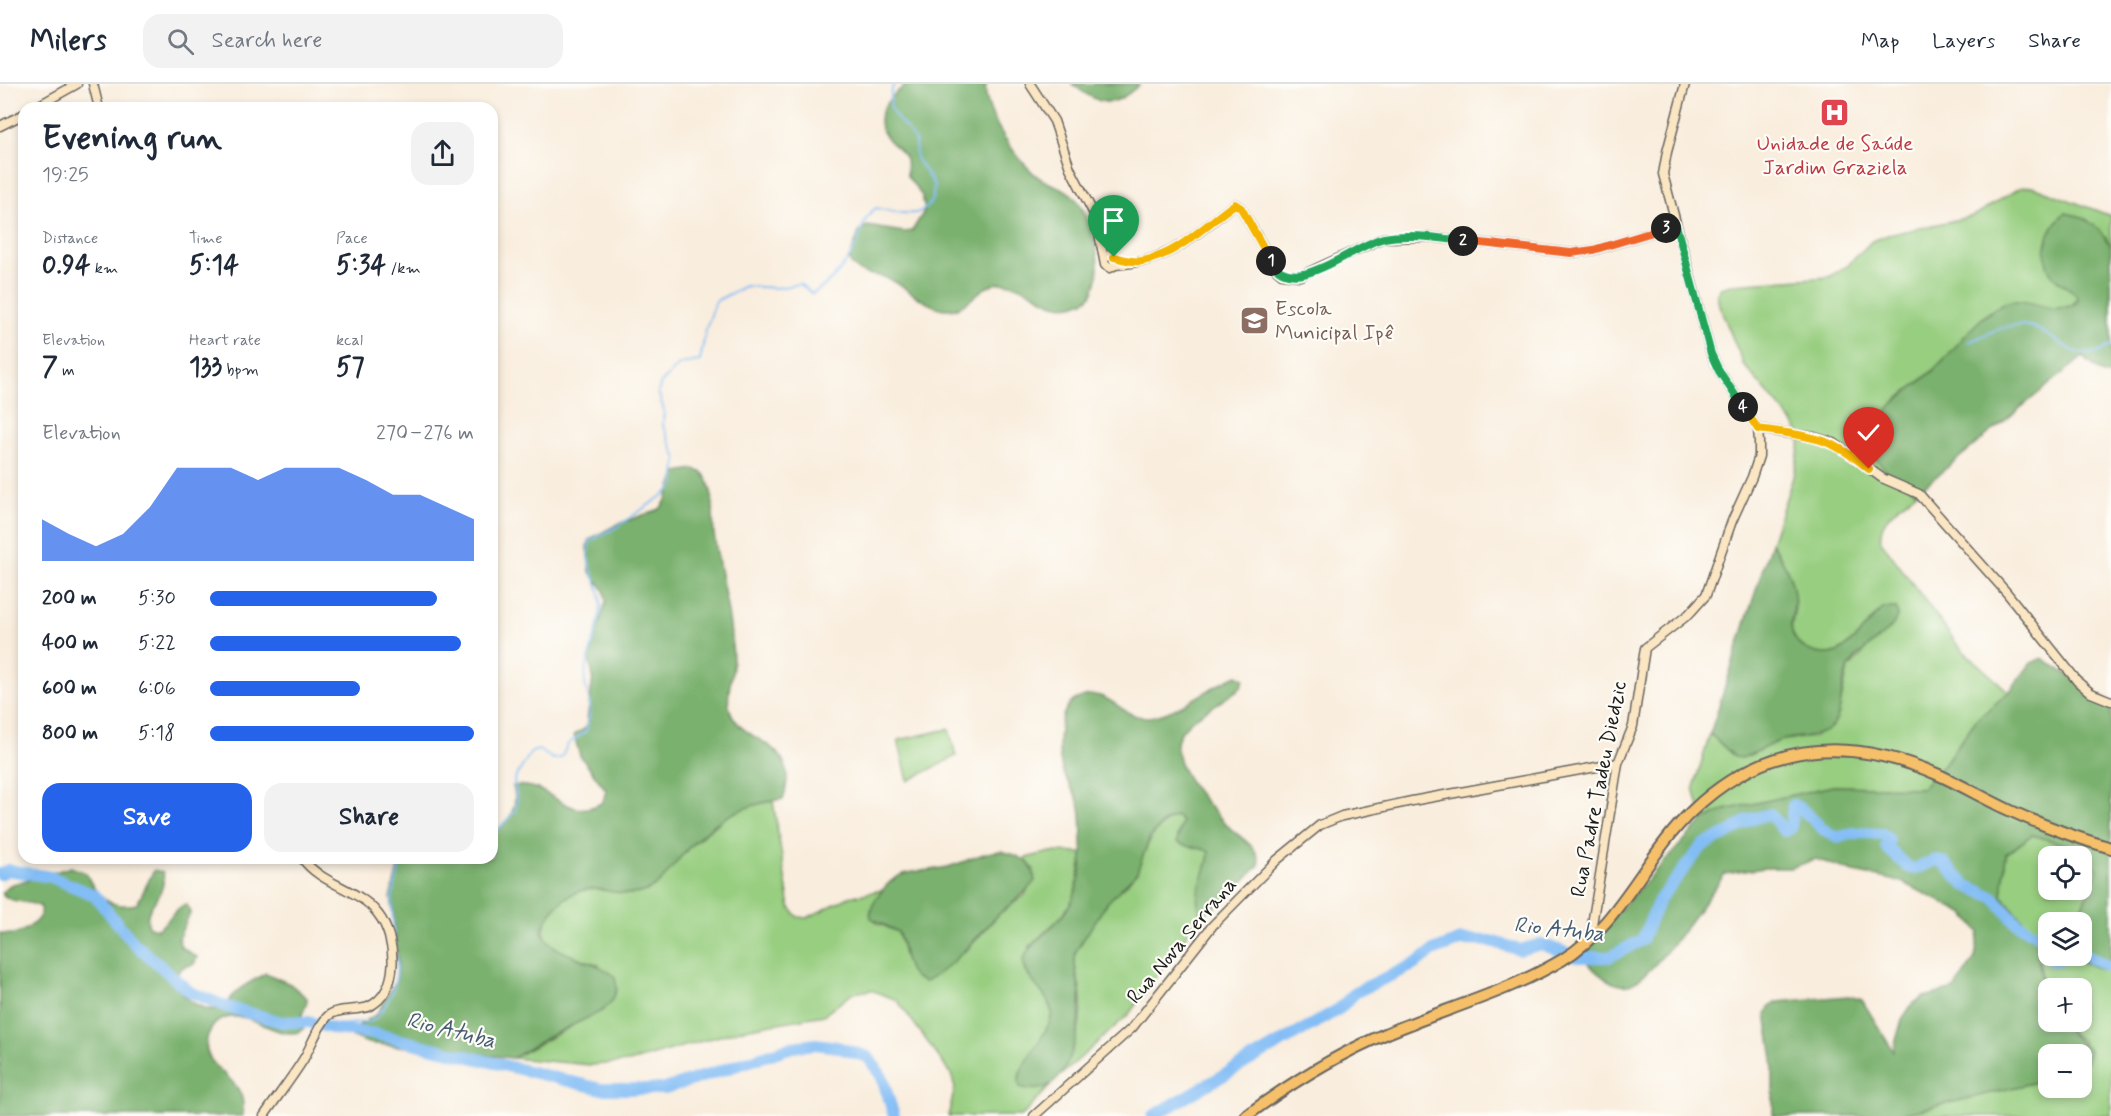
<!DOCTYPE html>
<meta charset="utf-8">
<style>
:root{--surface:#fff;--page:#f2f2f3;--text:#1f2937;--muted:#747a83;--line:#e0e1e3;--accent:#2563eb}
body{margin:0;font-family:Mynerve,sans-serif;background:var(--page);color:var(--text);height:100vh;display:flex;flex-direction:column;font-size:22px;white-space:nowrap}
*{box-sizing:border-box;margin:0}
p{font-size:20px;color:var(--muted)}
.icon{flex:none;width:33px;height:33px;fill:none;stroke:currentColor;stroke-width:2;stroke-linecap:round;stroke-linejoin:round}
.map{position:relative;flex:1;overflow:hidden}
.drawer{position:absolute;left:18px;top:18px;width:480px;height:762px;display:flex;flex-direction:column;background:var(--surface);border-radius:18px;box-shadow:0 3px 9px #0003}
.drawer>*{flex:none}
.tools{position:absolute;left:2038px;top:762px;display:grid;gap:12px}
.tools a{display:grid;place-items:center;width:54px;height:54px;border-radius:12px;background:var(--surface);box-shadow:0 3px 9px #0003;font-size:30px}
.pin{position:absolute;display:grid;place-items:center;width:51px;height:51px;color:#fff;margin:-62px -26px;border-radius:50% 50% 50% 0;rotate:-45deg;box-shadow:0 0 6px #0007}
.pin .icon{rotate:45deg}
.km{position:absolute;width:30px;height:30px;margin:-15px;border-radius:50%;background:#222;color:#fff;font-size:16px;line-height:30px;text-align:center}
.round{display:grid;place-items:center;flex:none;width:63px;height:63px;border-radius:18px;background:var(--page)}
.head{display:flex;align-items:center;justify-content:space-between;height:102px;padding:0 24px}
h1{font-size:33px;font-weight:800;line-height:45px}
.figures{display:grid;grid-template-columns:repeat(3,1fr);gap:9px;height:102px;padding:6px 24px}
.figures div{display:grid;align-content:center}
.figures b{font-size:26px;font-weight:800}
.figures small{font-size:16px;font-weight:400}
.figures p{font-size:16px}
.chart{height:168px;padding:12px 24px}
.chart p{display:flex;justify-content:space-between}
.chart svg{width:100%;height:108px;margin-top:6px;fill:var(--accent);opacity:.7}
.cta{display:flex;gap:12px;margin-top:auto;padding:12px 24px}
.cta a{flex:1;height:69px;border-radius:18px;background:var(--accent);color:#fff;font-size:24px;font-weight:800;line-height:69px;text-align:center}
.cta a+a{background:var(--page);color:var(--text)}
ul{padding:0 24px;list-style:none;font-size:20px}
li{display:grid;grid-template-columns:96px 72px 1fr;align-items:center;height:45px}
li i{height:15px;border-radius:8px;background:var(--accent)}
header{display:flex;align-items:center;gap:36px;box-sizing:border-box;height:84px;padding:0 30px;background:var(--surface);border-bottom:2px solid var(--line)}
header strong{font-size:28px}
nav{display:flex;gap:33px;margin-inline-start:auto;font-size:21px}
.search{width:420px;height:54px;background:var(--page);display:flex;align-items:center;gap:15px;box-sizing:border-box;padding:0 21px;border-radius:18px;color:var(--muted);font-size:22px}
.map>svg:first-child{display:block}
</style>
<header>
<strong>Milers</strong>
<div class="search"><svg class="icon" aria-label="search" viewBox="0 0 24 24"><circle cx="10" cy="10" r="6"/><path d="M15 15l6 6"/></svg>Search here</div>
<nav><a>Map</a><a>Layers</a><a>Share</a></nav>
</header>
<div class="map">
<svg width="2111" height="1032" viewBox="0 0 2111 1032">
<rect width="100%" height="100%" fill="#fdfcf7"/>
<filter id="ink" filterUnits="userSpaceOnUse"><feTurbulence type="fractalNoise" baseFrequency=".0167" numOctaves="2"/><feDisplacementMap in="SourceGraphic" scale="12" xChannelSelector="R" yChannelSelector="G"/><feConvolveMatrix kernelMatrix="1 2 1 2 8 2 1 2 1" color-interpolation-filters="sRGB"/></filter>
<filter id="wash" filterUnits="userSpaceOnUse"><feTurbulence type="fractalNoise" baseFrequency=".008" numOctaves="4" result="noise"/><feDisplacementMap in="SourceGraphic" scale="24" xChannelSelector="R" yChannelSelector="G"/><feGaussianBlur stdDeviation="1.35" result="paint"/><feColorMatrix in="noise" values="0 0 0 0 0 0 0 0 0 0 0 0 0 0 0 0 0 1.4 0 .05"/><feComposite in="paint" operator="in"/></filter>
<g filter="url(#wash)">
<rect width="100%" height="100%" fill="#f9eddd"/>
<!-- green -->
<g fill="#98ce80" stroke="#5a754e" stroke-width="1.5" fill-rule="evenodd">
<path d="M2032 102 2111 132V163L2106 153 2060 197 2073 206 2078 214 2071 222 2052 225 2012 218 1990 229 1930 289 1898 315 1873 371 1917 408C1902 420 1877 435 1881 457L1959 563 2009 608 1976 636 1945 679 1922 704 1833 702 1725 726 1702 737 1694 703 1710 650 1735 673 1783 656 1815 653 1838 630 1848 585 1865 567 1884 524C1869 537 1858 556 1841 566 1825 576 1801 568 1793 551 1789 542 1794 534 1795 524 1796 507 1782 473 1771 459L1795 387 1801 354 1794 340 1744 281 1719 221 1717 211 1720 204 1734 200 1829 193 1847 182 1872 157 1888 151 1974 132 2019 104Z"/>
<polygon points="949,645 956,672 908,697 898,656"/>
<path d="M773 717 790 824 798 833 807 834 849 813 882 806 870 830 877 839 898 848 905 874 952 877 969 864 999 830 1025 811 1034 786 1025 774 1051 768 1083 769 1074 814 1062 832 1030 862 1024 885 1046 913 1052 929 1046 951 1020 988 1042 1004 1051 1001 1022 1032H948L955 1004 951 990 897 916 871 906 853 909 824 931 744 945 629 978 591 981 513 974 572 942 599 881C575 872 526 863 551 829 559 818 571 808 585 806 600 803 616 809 631 810L731 729 746 722Z"/>
<path d="M1176 731 1182 738 1177 752 1182 761 1200 762 1209 768C1208 789 1191 810 1201 831L1129 930 1058 994C1074 969 1085 934 1080 904 1077 891 1073 880 1076 867 1085 850 1097 831 1109 816 1114 810 1121 806 1126 801 1149 774 1141 751 1176 731Z"/>
<path d="M2033 751 2073 763 2098 786 2075 838H2049V872H2068L2111 889V1032H1903L1907 1029 2049 995V1004H2082V982L2087 977 2082 957 2057 938H2082V904H2049V928L2034 850 2002 812 2006 770ZM2049 772H2082V806H2049Z"/>
</g>
<!-- forest -->
<g fill="#7ab16e" stroke="#4b6645" stroke-width="1.5">
<path d="M907 0H986C981 26 1020 83 1043 96 1054 102 1067 104 1075 114 1093 134 1108 191 1089 214 1050 237 1038 201 1003 199 980 198 971 224 951 225 928 227 908 203 889 195 881 191 871 192 862 188 856 186 852 182 849 176L860 146 867 142 904 148 912 147 925 126 922 112 907 92 906 75C902 67 896 64 890 58 867 34 888 14 907 0Z"/>
<path d="M1072 0H1140C1112 26 1101 22 1072 0Z"/>
<path d="M2066 129 2083 133 2099 145 2111 163V291H2104L2083 273 1917 408C1902 398 1868 379 1870 357 1871 345 1880 333 1888 325 1901 310 1919 300 1933 287 1955 266 1975 234 2002 220 2027 208 2054 236 2077 218L2078 214C2072 204 2061 201 2053 192 2038 175 2047 140 2066 129Z"/>
<path d="M694 385 703 389C716 406 712 430 714 450 720 493 732 534 733 577 734 591 726 608 729 622 737 663 804 652 783 715 735 722 710 738 679 775 670 786 660 802 646 807 630 814 613 807 596 805 571 803 550 824 542 846 548 873 597 874 615 893L617 905 612 917 602 927 552 951 513 974 368 959 346 950 377 930 396 896 398 880 391 811 401 774H492V749C510 738 519 722 513 702 551 696 566 741 603 718L606 706 580 672 574 651 586 644 593 593 589 574 606 517 604 506 590 488 587 463 590 455 618 440 660 425 665 418 677 388Z"/>
<path d="M1771 459C1782 474 1792 491 1794 510 1796 521 1791 531 1791 542 1792 565 1823 577 1841 566 1858 556 1869 537 1884 524H1896L1898 531C1889 554 1869 558 1854 576 1841 591 1843 609 1839 628 1832 657 1806 650 1783 656 1768 660 1756 670 1741 674L1735 673 1710 650Z"/>
<path d="M2042 574 2111 619V889L2068 872H2082V838H2075L2098 786 2073 763 2032 751 2006 770 2002 812 2034 850 2049 938H2057L2089 966 2087 977 2082 982V970H2049V995L1907 1029 1903 1032H1773V975L1766 930 1769 923 1777 918 1849 912 1862 916 1893 967 1902 935 1913 919 1924 913 1954 905 1975 874 1979 848 1965 830 1902 798 1854 788 1816 775 1791 784H1764L1725 790C1707 813 1653 894 1629 901 1619 903 1611 898 1603 893 1592 885 1585 878 1585 863L1702 737 1725 726 1833 702 1922 704 1945 679 1976 636 2009 608 2031 579Z"/>
<path d="M1237 591 1244 595 1241 603C1223 619 1197 628 1182 647 1161 676 1210 723 1229 743 1240 754 1260 763 1259 781L1223 819 1201 831C1190 808 1208 791 1209 768 1198 761 1187 765 1177 758L1182 738 1176 732 1164 738 1150 753 1137 788 1107 819 1076 867C1072 883 1080 897 1080 913 1081 946 1068 1020 1020 1003 1012 983 1049 954 1052 929 1048 907 1025 898 1023 875 1032 858 1047 848 1060 834 1086 806 1083 765 1081 730 1080 713 1069 703 1063 688 1057 670 1056 626 1075 616 1107 599 1116 630 1142 633 1171 635 1210 602 1237 591Z"/>
<path d="M1001 767C1020 772 1033 776 1035 797 1024 812 1010 819 997 832 974 855 954 882 925 898 902 893 906 866 898 848L871 834C869 826 873 819 878 812 900 780 915 791 947 783 968 778 979 768 1001 767Z"/>
<path d="M71 783 86 789C96 812 110 826 137 820L154 786 163 788C168 814 141 821 149 843L157 845C169 839 173 825 186 820L191 827 179 853 180 862 197 873 194 880 183 883 173 894C181 915 205 932 227 923 232 905 250 899 266 889L290 900 307 914C308 923 300 929 301 938L306 942 299 948C274 955 250 924 223 935 216 937 211 944 208 951 199 978 226 986 238 1005 243 1013 244 1023 243 1032H0V849C15 854 33 844 41 830V823C28 815 11 821 2 809L10 801Z"/>
</g>
<g fill="none" stroke-linecap="round" stroke-linejoin="round">
<!-- stream -->
<g stroke="#83bdf5" stroke-width="2">
<path d="M1968 258C1985 252 2003 240 2022 241 2049 242 2070 279 2099 268 2104 267 2106 263 2111 261"/>
<path d="M492 752 515 727 517 716 514 696 531 668 539 666 553 675 561 674 568 660 586 647C588 639 590 631 590 624 591 613 583 603 585 592 588 567 600 545 601 520 602 498 582 484 590 457L618 442 669 407 674 400 677 374 663 342 664 326 658 308 661 299 680 280 700 277 706 245 716 217 745 202 777 204 800 200 812 210C832 199 850 177 858 156 863 144 864 132 876 124 901 129 934 140 934 101L916 74 915 57C904 34 881 34 894 0"/>
<polyline points="394,858 392,813 402,774"/>
<path d="M325 943 372 937C390 921 400 896 396 872"/>
</g>
<!-- river -->
<g stroke="#83bdf5" stroke-width="12">
<polyline points="0,790 8,786 51,793 94,811 134,859 190,908 230,924 282,938 308,938 335,945 376,950 601,1005 665,1005 792,963 816,960 837,963 868,973 882,993 894,1032"/>
<polyline points="2043,858 2053,877 2068,872"/>
<polyline points="2082,869 2111,884"/>
<path d="M1153 1032 1339 925 1356 908 1415 880 1433 867 1461 856 1491 857 1520 866 1541 860 1577 873H1609L1642 856 1659 816 1703 761 1729 749 1748 736 1770 730 1784 747 1791 744 1793 721C1809 726 1818 746 1835 752 1842 755 1847 750 1854 749 1863 748 1874 750 1883 750L1889 756 1886 763 1908 783 1915 785 1936 776 1944 779 1965 801 1993 813 2018 840 2037 851"/>
</g>
</g>
</g>
<g filter="url(#ink)">
<g fill="none" stroke-linecap="round" stroke-linejoin="round">
<defs>
<g id="secondary">
<polyline points="93,0 99,24"/>
<polyline points="1030,0 1054,37 1070,84 1096,134 1105,181 1110,184 1115,181 1114,173 1109,171 1105,174"/>
<polyline points="34,24 77,0"/>
<polyline points="0,42 24,30"/>
<path d="M1115 181C1125 180 1134 179 1143 177 1179 170 1207 140 1235 120L1241 124 1276 185 1282 190 1300 192 1383 154 1429 153 1571 169 1594 166 1676 141"/>
<polyline points="1758,345 1814,353 1834,359 1882,394 1919,410 2007,509 2078,598 2091,609 2111,617"/>
<polyline points="1590,853 1618,679 1633,642 1645,564 1689,530 1706,511 1732,437 1752,393 1759,372 1759,358 1758,345 1719,287 1711,270 1663,90 1667,68 1685,0"/>
<path d="M264 1032C277 1013 291 995 303 976 311 963 317 943 328 932 337 924 356 927 368 923 401 909 397 854 378 830 359 804 321 801 302 774"/>
<polyline points="1034,1032 1132,944 1213,841 1277,776 1320,741 1342,732 1412,717 1618,679"/>
</g>
<path id="highway" d="M1246 1032C1292 998 1337 970 1390 948 1448 924 1508 908 1562 876 1619 842 1645 772 1692 727 1765 657 1848 651 1939 691 1963 702 1987 716 2011 727 2044 742 2077 754 2111 764"/>
</defs>
<!-- secondary casing -->
<use href="#secondary" stroke="#696560" stroke-width="11"/>
<!-- highway casing -->
<use href="#highway" stroke="#696560" stroke-width="14"/>
<!-- secondary -->
<use href="#secondary" stroke="#fbe6c4" stroke-width="8"/>
<!-- highway -->
<use href="#highway" stroke="#f6c06b" stroke-width="10"/>
</g>
</g>
<g fill="none" stroke-linecap="round" stroke-linejoin="round" filter="url(#ink)">
<defs>
<path id="split-1" d="M1114 173C1123 175 1134 179 1142 177 1178 171 1206 140 1235 120L1241 124 1271 177"/>
<path id="split-2" d="M1271 177C1294 216 1353 161 1384 154 1408 149 1439 154 1463 157"/>
<polyline id="split-3" points="1463,157 1571,169 1593,166 1666,144"/>
<polyline id="split-4" points="1666,144 1676,141 1711,270 1719,287 1743,323"/>
<path id="split-5" d="M1743 323 1758 345C1808 352 1829 351 1869 385"/>
</defs>
<!-- split-1 casing -->
<use href="#split-1" stroke="#fff" stroke-width="12"/>
<!-- split-2 casing -->
<use href="#split-2" stroke="#fff" stroke-width="12"/>
<!-- split-3 casing -->
<use href="#split-3" stroke="#fff" stroke-width="12"/>
<!-- split-4 casing -->
<use href="#split-4" stroke="#fff" stroke-width="12"/>
<!-- split-5 casing -->
<use href="#split-5" stroke="#fff" stroke-width="12"/>
<!-- split-1 -->
<use href="#split-1" stroke="#f5b400" stroke-width="8"/>
<!-- split-2 -->
<use href="#split-2" stroke="#22a559" stroke-width="8"/>
<!-- split-3 -->
<use href="#split-3" stroke="#f0652b" stroke-width="8"/>
<!-- split-4 -->
<use href="#split-4" stroke="#22a559" stroke-width="8"/>
<!-- split-5 -->
<use href="#split-5" stroke="#f5b400" stroke-width="8"/>
</g>
<!-- icons -->
<defs>
<symbol id="hospital-square" viewBox="-11 -11 22 22"><rect x="-9" y="-9" width="18" height="18" rx="4" fill="#e0444e" stroke="#fdfcf7"/><path d="M-5-5h3v3.5h4V-5h3V5h-3V1.5h-4V5h-3Z" fill="#fff"/></symbol>
<symbol id="school-square" viewBox="-11 -11 22 22"><rect x="-9" y="-9" width="18" height="18" rx="4" fill="#8d6e63" stroke="#fdfcf7"/><path d="M0-5L7-2L0 1L-7-2ZM-4 1L0 2.5L4 1V4Q0 6-4 4Z" fill="#fff"/></symbol>
</defs>
<g fill-rule="evenodd">
<use href="#hospital-square" x="1818" y="12" width="33" height="33"/>
<use href="#school-square" x="1238" y="220" width="33" height="33"/>
</g>
<g text-anchor="middle" dominant-baseline="central" stroke-width="4.5" stroke-linejoin="round" paint-order="stroke">
<!-- health labels -->
<g font-size="21" fill="#be3a42" stroke="#fdfcf7">
<text x="1835" y="60">Unidade de Saúde<tspan x="1835" dy="24">Jardim Graziela</tspan></text>
</g>
<!-- education labels -->
<g font-size="21" fill="#785e54" stroke="#fdfcf7" text-anchor="start">
<text x="1275" y="225">Escola<tspan x="1275" dy="24">Municipal Ipê</tspan></text>
</g>
<!-- street labels -->
<g font-size="21" fill="#1c1c1c" stroke="#fdfcf7">
<text transform="translate(1599 705) rotate(-79)">Rua Padre Tadeu Diedzic</text>
<text transform="translate(1182 857) rotate(-50)">Rua Nova Serrana</text>
</g>
<!-- water labels -->
<g font-size="22" font-style="italic" fill="#455c73" stroke="#fdfcf7">
<text transform="translate(1559 846) rotate(6)">Rio Atuba</text>
<text transform="translate(451 947) rotate(14)">Rio Atuba</text>
</g>
</g>
</svg>
<div class="tools">
<a><svg class="icon" aria-label="locate" viewBox="0 0 24 24"><circle cx="12" cy="12" r="6"/><path d="M12 2v4M12 18v4M2 12h4M18 12h4"/></svg></a>
<a><svg class="icon" aria-label="layers" viewBox="0 0 24 24"><path d="M12 4l9 5-9 5-9-5zM3 14l9 5 9-5"/></svg></a>
<a>+</a>
<a>−</a>
</div>
<div class="pin" style="left:1114px;top:173px;background:#1e9e55"><svg class="icon" aria-label="arrive" viewBox="0 0 24 24"><path d="M6 21V4h12l-3 4 3 4H6"/></svg></div>
<div class="pin" style="left:1869px;top:385px;background:#d93025"><svg class="icon" aria-label="check" viewBox="0 0 24 24"><path d="M5 12l5 5 9-10"/></svg></div>
<b class="km" style="left:1271px;top:177px">1</b>
<b class="km" style="left:1463px;top:157px">2</b>
<b class="km" style="left:1666px;top:144px">3</b>
<b class="km" style="left:1743px;top:323px">4</b>
<section class="drawer">
<div class="head"><div><h1>Evening run</h1><p>19:25</p></div><a class="round"><svg class="icon" aria-label="share" viewBox="0 0 24 24"><path d="M12 15V3M7 8l5-5 5 5M5 13v7h14v-7"/></svg></a></div>
<div class="figures">
<div><p>Distance</p><b>0.94<small> km</small></b></div>
<div><p>Time</p><b>5:14</b></div>
<div><p>Pace</p><b>5:34<small> /km</small></b></div>
</div>
<div class="figures">
<div><p>Elevation</p><b>7<small> m</small></b></div>
<div><p>Heart rate</p><b>133<small> bpm</small></b></div>
<div><p>kcal</p><b>57</b></div>
</div>
<div class="chart"><p><span>Elevation</span>270–276 m</p>
<svg viewBox="0 0 160 44" preserveAspectRatio="none"><path d="M0 44V27L10 33L20 38L30 33L40 22L50 6L60 6L70 6L80 11L90 6L100 6L110 6L120 11L130 17L140 17L150 22L160 27V44z"/></svg>
</div>
<ul>
<li><b>200 m</b>5:30<i style="width:86%"></i></li>
<li><b>400 m</b>5:22<i style="width:95%"></i></li>
<li><b>600 m</b>6:06<i style="width:57%"></i></li>
<li><b>800 m</b>5:18<i style="width:100%"></i></li>
</ul>
<div class="cta"><a>Save</a><a>Share</a></div>
</section>
</div>
